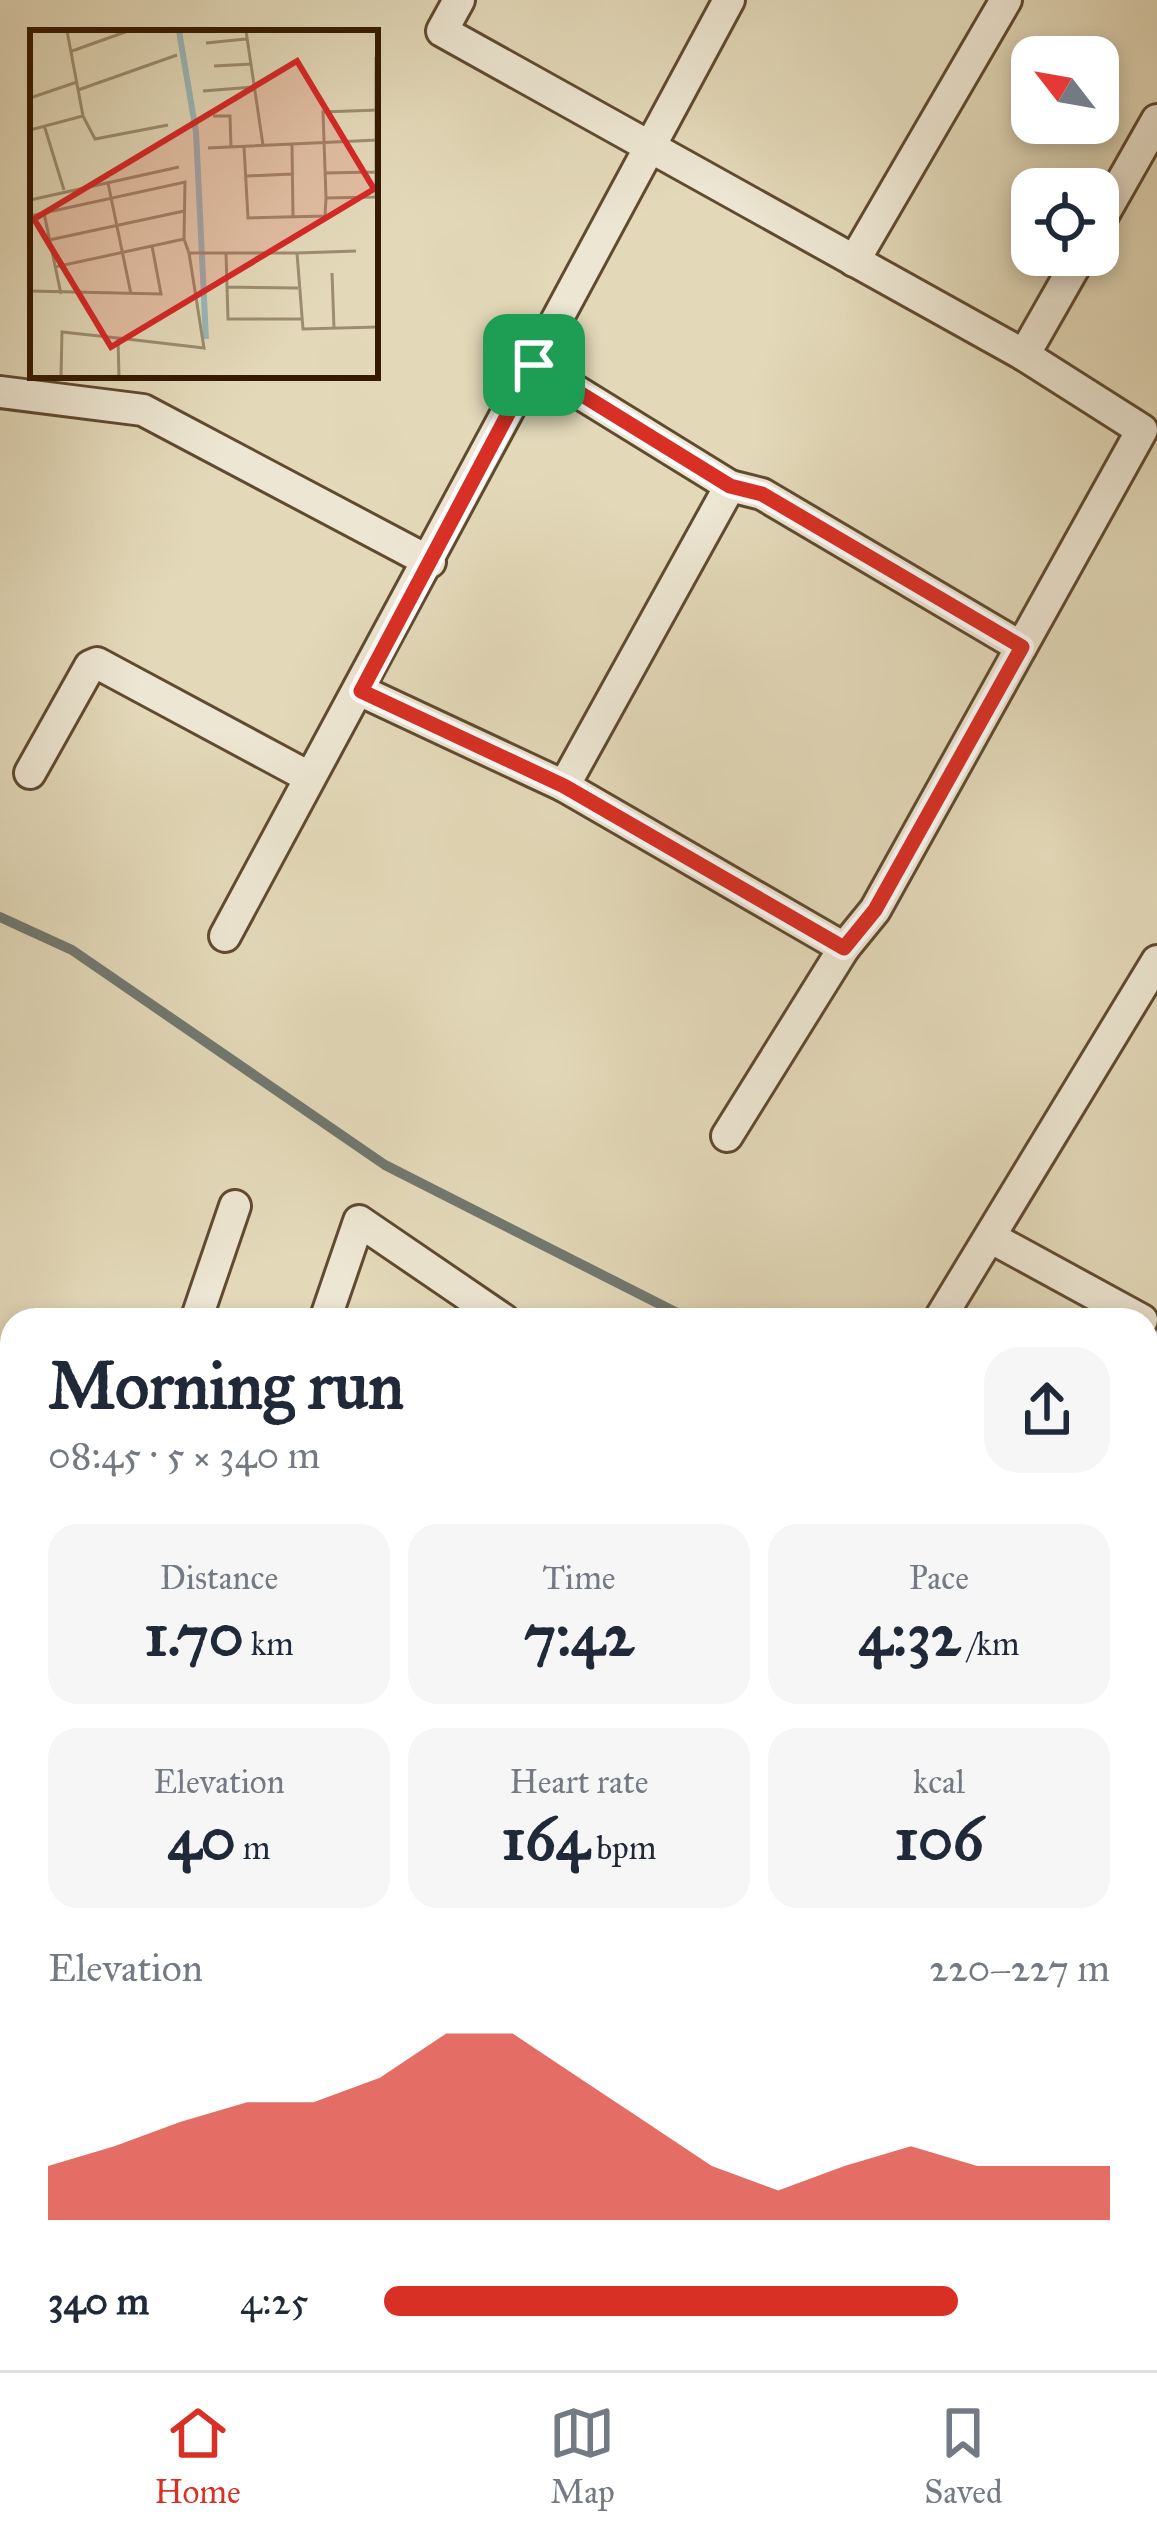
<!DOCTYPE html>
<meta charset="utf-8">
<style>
:root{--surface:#fff;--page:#f6f6f7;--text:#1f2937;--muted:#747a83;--line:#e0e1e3;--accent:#d93025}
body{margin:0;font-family:"IM FELL Great Primer",serif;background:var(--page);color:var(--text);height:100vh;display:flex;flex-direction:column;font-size:45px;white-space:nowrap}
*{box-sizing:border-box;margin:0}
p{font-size:39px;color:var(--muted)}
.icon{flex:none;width:66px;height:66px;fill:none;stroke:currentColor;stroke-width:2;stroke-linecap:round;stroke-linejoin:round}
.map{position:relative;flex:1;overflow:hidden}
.panel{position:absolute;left:0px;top:1308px;width:1158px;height:1062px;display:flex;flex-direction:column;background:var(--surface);border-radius:36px 36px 0 0;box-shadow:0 6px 18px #0003}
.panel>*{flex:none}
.needle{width:78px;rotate:301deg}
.controls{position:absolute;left:1011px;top:36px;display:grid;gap:24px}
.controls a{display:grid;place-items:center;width:108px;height:108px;border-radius:24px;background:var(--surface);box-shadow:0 6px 18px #0003;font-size:60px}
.pin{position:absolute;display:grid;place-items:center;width:102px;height:102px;color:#fff;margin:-51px;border-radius:24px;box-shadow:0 6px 18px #0006}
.round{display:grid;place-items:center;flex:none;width:126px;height:126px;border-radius:36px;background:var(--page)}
.head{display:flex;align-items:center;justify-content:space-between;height:204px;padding:0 48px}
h1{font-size:66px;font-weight:700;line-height:90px}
.stats{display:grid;grid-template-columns:repeat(3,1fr);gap:18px;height:204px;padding:12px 48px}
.stats div{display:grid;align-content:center;border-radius:30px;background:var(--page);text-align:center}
.stats b{font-size:60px;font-weight:700}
.stats small{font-size:33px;font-weight:400}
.stats p{font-size:33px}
.chart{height:336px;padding:24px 48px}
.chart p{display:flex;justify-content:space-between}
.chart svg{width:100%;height:216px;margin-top:12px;fill:var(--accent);opacity:.7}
ul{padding:0 48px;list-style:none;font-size:39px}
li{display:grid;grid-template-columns:192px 144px 1fr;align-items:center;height:90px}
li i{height:30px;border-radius:15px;background:var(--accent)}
.menu{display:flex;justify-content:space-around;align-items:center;height:168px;border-top:3px solid var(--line);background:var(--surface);font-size:33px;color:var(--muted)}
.menu a{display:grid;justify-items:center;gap:6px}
.menu .active{color:var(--accent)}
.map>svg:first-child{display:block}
</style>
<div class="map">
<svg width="1157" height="2370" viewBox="0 0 1157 2370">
<defs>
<pattern id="building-cross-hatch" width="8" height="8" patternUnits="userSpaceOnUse" patternTransform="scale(3)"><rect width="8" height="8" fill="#d79770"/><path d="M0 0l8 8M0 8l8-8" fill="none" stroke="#af7a5a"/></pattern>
</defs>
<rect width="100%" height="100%" fill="#e3d9b9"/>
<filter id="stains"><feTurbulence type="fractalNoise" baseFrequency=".00167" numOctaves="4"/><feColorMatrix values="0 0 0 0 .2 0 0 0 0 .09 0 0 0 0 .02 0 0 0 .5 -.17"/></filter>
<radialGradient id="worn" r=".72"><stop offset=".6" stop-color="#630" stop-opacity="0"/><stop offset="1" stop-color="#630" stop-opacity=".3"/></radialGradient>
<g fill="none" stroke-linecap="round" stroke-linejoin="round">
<!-- stream -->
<g stroke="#717870" stroke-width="10">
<polyline points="0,917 72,950 385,1165 691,1320"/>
<polyline points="1146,1537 1157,1542"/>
</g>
</g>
<!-- building -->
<g fill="url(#building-cross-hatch)" stroke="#341a02" stroke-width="3">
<polygon points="0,1708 12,1710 12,1800 0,1798"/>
<polygon points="0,1983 12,1985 12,2096 0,2094"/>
<polygon points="0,2109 12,2111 12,2202 0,2200"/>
<polygon points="12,2344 12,2358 59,2358 53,2370 0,2370"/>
<polygon points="75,2358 105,2358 121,2368 68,2370"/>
<polygon points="130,2358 171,2358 186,2366 124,2370"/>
<polygon points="326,2358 404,2358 399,2370 334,2370 337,2363"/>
<polygon points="459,2358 543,2358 538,2370 454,2370"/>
<polygon points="563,2358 633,2358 648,2366 563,2370 558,2367"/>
</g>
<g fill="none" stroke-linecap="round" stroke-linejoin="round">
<defs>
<g id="minor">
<polyline points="459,0 442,31 1024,355 1081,255"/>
<polyline points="1098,224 1157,120"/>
<polyline points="854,261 1006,0"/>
<polyline points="534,365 730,486 762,494 1021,647"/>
<polyline points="0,392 143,410 430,562"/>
<polyline points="361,691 564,786 844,948 875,910 1142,430 1024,355"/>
<polyline points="30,773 90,666 97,663 309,777"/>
<polyline points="564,786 730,486"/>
<polyline points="225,936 729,0"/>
<polyline points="727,1136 844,948"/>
<polyline points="990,1237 1142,1320"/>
<polyline points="196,1320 235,1206"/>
<polyline points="325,1320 359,1221 504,1320"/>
<polyline points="939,1320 1157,961"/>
<polyline points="1146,1634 1157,1639"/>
<polyline points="0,1896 12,1861"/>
<polyline points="1146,2268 1157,2255"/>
<polyline points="0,2290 12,2253"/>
<polyline points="1146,2300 1157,2306"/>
<polyline points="215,2358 250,2370"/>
<polyline points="420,2370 424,2358"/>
<polyline points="669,2370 676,2358"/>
<polyline points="1065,2370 1074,2358"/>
</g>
</defs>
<!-- minor casing -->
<use href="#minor" stroke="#604a30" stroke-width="36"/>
<!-- minor -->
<use href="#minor" stroke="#ede6d2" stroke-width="30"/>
<!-- rail -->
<g stroke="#341a02" stroke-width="9" stroke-dasharray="21 21" stroke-linecap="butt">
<polyline points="1146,2080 1157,2067"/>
<polyline points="1146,2166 1157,2153"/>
<polyline points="911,2370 920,2358"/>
<polyline points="978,2370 988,2358"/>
</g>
</g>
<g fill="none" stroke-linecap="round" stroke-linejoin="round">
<defs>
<polygon id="route" points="534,365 730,486 762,494 1022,647 875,910 844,948 564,786 361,691"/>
</defs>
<!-- route casing -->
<use href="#route" stroke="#fff" stroke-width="24"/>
<!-- route -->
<use href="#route" stroke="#d93025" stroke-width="15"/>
</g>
<!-- overview -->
<g transform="translate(30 30)">
<rect width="348" height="348" fill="#e3d9b9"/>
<path fill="none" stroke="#99b7ba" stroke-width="6" d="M149 1 166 102 176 309"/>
<path fill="none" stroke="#9d8d70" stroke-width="3" d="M216 1 233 115M176 13 216 9M42 21 98 1M184 36 222 34M48 60 147 25M173 61 223 57M0 68 47 52M53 86 65 109 138 95M183 86H200L201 117M14 95 34 160M0 100 53 86 37 1M262 114 263 187M214 117 218 188 295 186 296 168M178 118 348 110M295 143 345 142M217 146 262 144M78 153 101 264M345 167 296 168 293 82 348 80M346 167V27M0 170 149 137M14 183 31 264M0 186 155 152 154 209M19 210 154 181M196 223 198 289H272M267 223 326 221M25 237 154 209 159 223M302 243 304 298M197 257 268 258M0 261 131 264 122 216M88 308 174 318 159 223H267L273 299 348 297M31 347 32 302 88 308 89 347"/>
<path fill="#d62828" fill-opacity="0.15" stroke="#d62828" stroke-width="6" d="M267 31 344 159 81 317 4 189Z"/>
<rect width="348" height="348" fill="none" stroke="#341a02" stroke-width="6"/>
</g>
<rect width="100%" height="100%" filter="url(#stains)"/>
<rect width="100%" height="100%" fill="url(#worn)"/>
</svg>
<div class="controls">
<a><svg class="needle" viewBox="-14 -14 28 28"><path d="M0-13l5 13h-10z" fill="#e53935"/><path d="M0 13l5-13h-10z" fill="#747a83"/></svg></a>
<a><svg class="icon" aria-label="locate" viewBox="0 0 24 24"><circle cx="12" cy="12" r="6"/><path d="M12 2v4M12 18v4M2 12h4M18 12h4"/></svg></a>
</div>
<div class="pin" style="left:534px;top:365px;background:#1e9e55"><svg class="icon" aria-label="arrive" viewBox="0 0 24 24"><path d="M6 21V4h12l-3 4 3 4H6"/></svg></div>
<section class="panel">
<div class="head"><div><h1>Morning run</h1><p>08:45 · 5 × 340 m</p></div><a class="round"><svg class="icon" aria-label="share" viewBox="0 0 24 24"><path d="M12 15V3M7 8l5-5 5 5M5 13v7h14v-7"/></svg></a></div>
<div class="stats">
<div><p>Distance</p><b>1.70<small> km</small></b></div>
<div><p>Time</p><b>7:42</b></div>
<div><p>Pace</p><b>4:32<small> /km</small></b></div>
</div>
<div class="stats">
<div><p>Elevation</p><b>40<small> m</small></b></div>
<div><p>Heart rate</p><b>164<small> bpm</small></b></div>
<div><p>kcal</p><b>106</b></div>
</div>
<div class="chart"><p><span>Elevation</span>220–227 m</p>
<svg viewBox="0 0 160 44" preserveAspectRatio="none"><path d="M0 44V33L10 29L20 24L30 20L40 20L50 15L60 6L70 6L80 15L90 24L100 33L110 38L120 33L130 29L140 33L150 33L160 33V44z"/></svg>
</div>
<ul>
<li><b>340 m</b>4:25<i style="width:79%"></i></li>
</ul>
</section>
</div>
<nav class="menu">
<a class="active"><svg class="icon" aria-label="home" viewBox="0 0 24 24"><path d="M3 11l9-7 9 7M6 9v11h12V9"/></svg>Home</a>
<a><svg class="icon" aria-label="map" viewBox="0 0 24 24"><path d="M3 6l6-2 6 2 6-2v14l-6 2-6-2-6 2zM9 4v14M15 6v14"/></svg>Map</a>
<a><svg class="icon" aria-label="saved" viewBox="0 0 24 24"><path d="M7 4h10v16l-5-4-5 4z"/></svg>Saved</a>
</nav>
